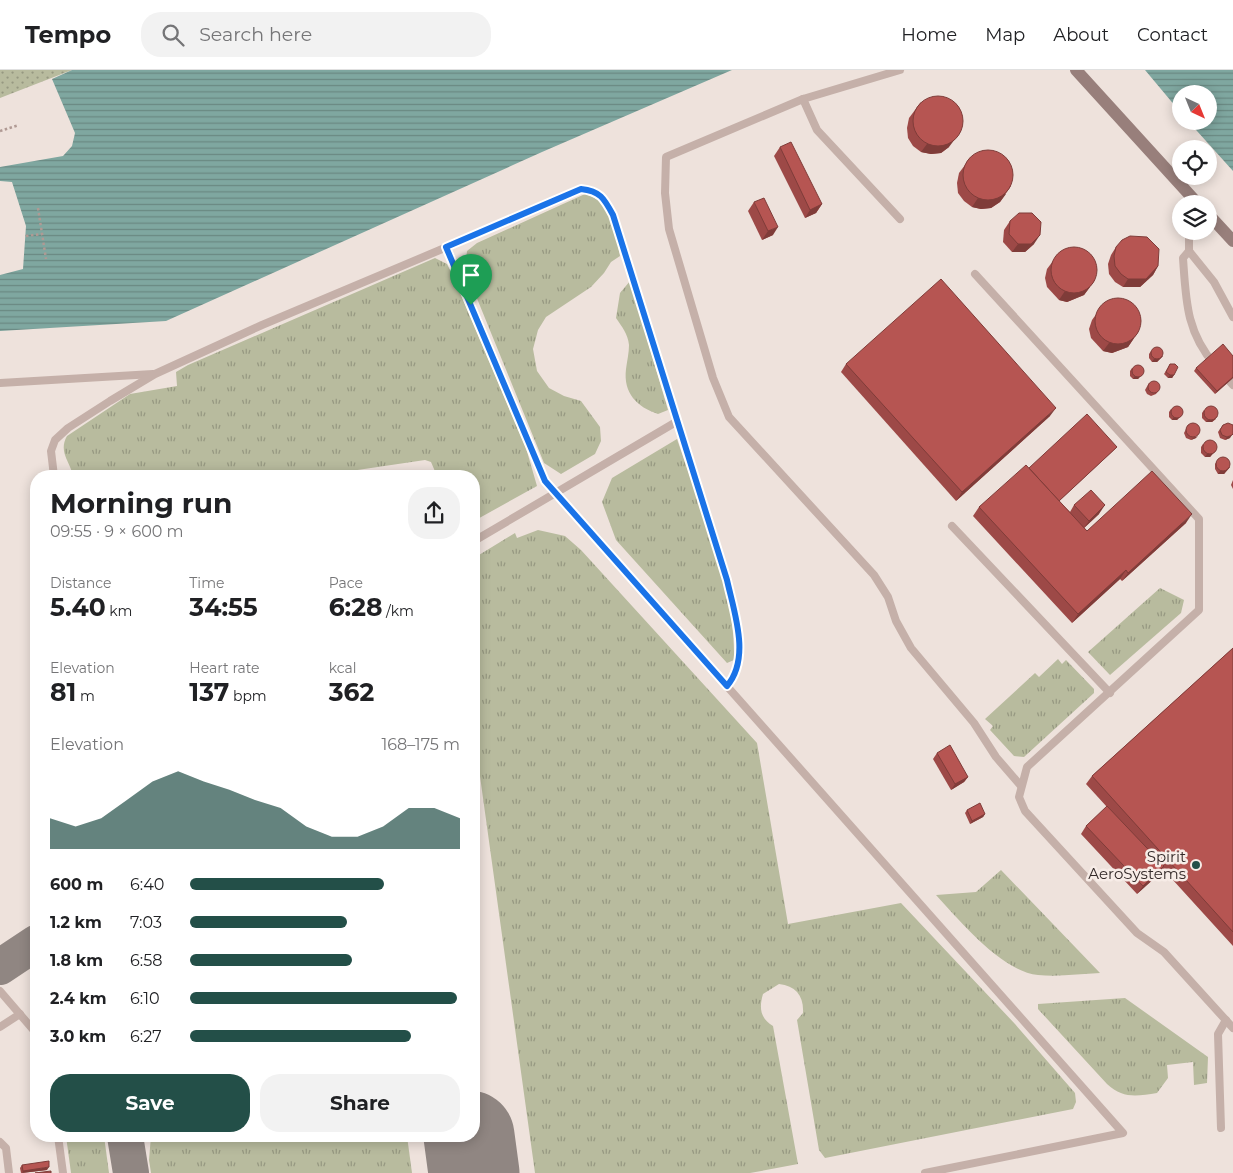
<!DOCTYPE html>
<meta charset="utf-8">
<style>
:root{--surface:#fff;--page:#f2f2f2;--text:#202124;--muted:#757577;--line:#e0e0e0;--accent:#234f48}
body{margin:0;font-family:Montserrat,sans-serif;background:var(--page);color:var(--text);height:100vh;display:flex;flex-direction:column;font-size:19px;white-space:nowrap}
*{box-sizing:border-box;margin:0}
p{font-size:16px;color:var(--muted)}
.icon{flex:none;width:28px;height:28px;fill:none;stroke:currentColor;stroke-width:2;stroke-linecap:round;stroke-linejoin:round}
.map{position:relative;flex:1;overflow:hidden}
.sheet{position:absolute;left:30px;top:400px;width:450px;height:672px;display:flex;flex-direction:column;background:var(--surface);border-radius:20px;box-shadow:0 2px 12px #0003}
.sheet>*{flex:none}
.needle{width:32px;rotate:137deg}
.buttons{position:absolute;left:1172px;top:15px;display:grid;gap:10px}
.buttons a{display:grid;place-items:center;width:45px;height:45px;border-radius:50%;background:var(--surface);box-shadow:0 2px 12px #0003;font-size:25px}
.pin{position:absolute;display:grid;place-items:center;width:42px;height:42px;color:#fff;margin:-51px -21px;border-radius:50% 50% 50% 0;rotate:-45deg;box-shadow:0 0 5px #0007}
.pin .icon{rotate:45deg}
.round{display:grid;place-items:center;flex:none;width:52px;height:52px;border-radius:20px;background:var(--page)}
.head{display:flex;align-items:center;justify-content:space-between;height:85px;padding:0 20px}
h1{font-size:28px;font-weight:700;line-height:38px}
.metrics{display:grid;grid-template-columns:repeat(3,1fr);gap:8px;height:85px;padding:5px 20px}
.metrics div{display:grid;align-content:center}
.metrics b{font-size:25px;font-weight:700}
.metrics small{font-size:14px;font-weight:400}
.metrics p{font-size:14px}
.chart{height:140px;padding:10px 20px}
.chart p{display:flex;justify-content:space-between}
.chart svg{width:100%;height:90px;margin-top:5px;fill:var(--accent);opacity:.7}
.action{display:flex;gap:10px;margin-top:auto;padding:10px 20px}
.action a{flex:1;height:58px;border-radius:20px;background:var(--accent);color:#fff;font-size:20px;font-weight:700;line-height:58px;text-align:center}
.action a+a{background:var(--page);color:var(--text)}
ul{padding:0 20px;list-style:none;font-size:16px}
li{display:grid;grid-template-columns:80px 60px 1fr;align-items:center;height:38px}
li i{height:12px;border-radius:6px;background:var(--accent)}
header{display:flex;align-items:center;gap:30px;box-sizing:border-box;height:70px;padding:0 25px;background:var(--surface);border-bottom:1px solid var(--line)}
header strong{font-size:24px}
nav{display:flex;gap:28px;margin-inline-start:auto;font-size:18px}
.search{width:350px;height:45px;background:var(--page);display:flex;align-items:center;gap:12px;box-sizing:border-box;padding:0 18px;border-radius:20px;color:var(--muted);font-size:19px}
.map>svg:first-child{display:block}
</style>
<header>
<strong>Tempo</strong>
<div class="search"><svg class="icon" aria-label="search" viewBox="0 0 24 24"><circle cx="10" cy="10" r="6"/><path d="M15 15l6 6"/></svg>Search here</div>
<nav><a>Home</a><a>Map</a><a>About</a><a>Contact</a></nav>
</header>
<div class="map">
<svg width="1233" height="1103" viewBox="0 0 1233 1103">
<defs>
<pattern id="grass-tufts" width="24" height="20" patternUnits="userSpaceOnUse" patternTransform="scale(1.25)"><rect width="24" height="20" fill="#b8bb9e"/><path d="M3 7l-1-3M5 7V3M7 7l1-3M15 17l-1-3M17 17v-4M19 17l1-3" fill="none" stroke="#969881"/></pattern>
<pattern id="park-dots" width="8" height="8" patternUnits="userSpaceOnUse" patternTransform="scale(1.25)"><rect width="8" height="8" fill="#b8bb9e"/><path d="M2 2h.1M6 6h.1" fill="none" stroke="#969881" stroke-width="1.8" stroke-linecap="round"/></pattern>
<pattern id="water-rules" width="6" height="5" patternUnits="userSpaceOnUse" patternTransform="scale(1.25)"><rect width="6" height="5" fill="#7fa7a0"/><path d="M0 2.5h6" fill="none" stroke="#698882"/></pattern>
</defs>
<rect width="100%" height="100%" fill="#eee2dc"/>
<!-- grass -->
<g fill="url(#grass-tufts)">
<path d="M585 124C614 132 615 161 620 186L611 192 604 203 591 217 546 247 538 260 533 279 537 301 549 318 564 326 581 331 600 357 601 371 595 384 561 404 544 393 465 199 467 181 477 173Z"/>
<path d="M435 188 447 194 453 206 526 378 537 416 474 451V406H437L431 392 425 390 317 406H73C70 391 58 382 67 366L130 324 177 316 176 302 188 295Z"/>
<path d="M630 211 668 340 658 344C637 337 623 323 626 299 627 291 629 283 629 275 628 264 622 257 616 248L620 223Z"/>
<path d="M677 369C700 438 736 517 734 590L727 593 616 470 602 432 612 408Z"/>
<path d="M538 460 565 466 581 480 757 673 788 854 901 833 1015 954 1075 1023 1076 1032 1073 1039 825 1088 819 1080 797 950 803 943C804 926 796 916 779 914L763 924C759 938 760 948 773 956L798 1094 750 1103H535L474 663V488L515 463 517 468Z"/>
<polygon points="1160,518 1184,530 1181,543 1110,605 1088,582"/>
<polygon points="1058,589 1062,594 1066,590 1094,619 1094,623 1024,687 1014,686 990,660 993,656 985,649 1035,603 1039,607"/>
<path d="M1001 800 1100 903C1080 904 1058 907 1038 905 1001 901 960 851 936 825L976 822Z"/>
<path d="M1125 928 1208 987 1207 1013 1194 1015 1193 992 1167 995 1168 1008 1157 1023C1137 1026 1123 1029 1107 1014L1038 939V934Z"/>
<polygon points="66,1066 104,1066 109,1103 71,1103"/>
<polygon points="151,1066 407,1066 412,1103 151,1103 149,1090"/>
</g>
<!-- park -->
<polygon fill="url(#park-dots)" points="0,0 72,0 0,28"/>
<!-- water -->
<g fill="url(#water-rules)">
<polygon points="72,0 732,0 542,82 166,251 0,261 0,205 23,199 26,156 12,112 0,111 0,97 63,86 72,76 75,63 52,9"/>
<polygon points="1145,0 1233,0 1233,101 1188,51 1209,51 1209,24 1181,24 1181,43"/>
</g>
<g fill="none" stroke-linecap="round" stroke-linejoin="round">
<!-- taxiway -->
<g stroke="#908682" stroke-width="36">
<polyline points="0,897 36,873"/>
<polyline points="125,1066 131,1103"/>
</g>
<!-- runway -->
<polyline stroke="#908682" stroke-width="91" points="469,1066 474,1103"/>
<!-- path -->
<g stroke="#b09a94" stroke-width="2.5" stroke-dasharray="2.5 2.5" stroke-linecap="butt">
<polyline points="0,61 19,55"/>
<polyline points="38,138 46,189"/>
<polyline points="26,166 42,164"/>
</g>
<!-- lane -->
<g stroke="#c5b0a9" stroke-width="8">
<polyline points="900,0 803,29 666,87 665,123 669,159 713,308 729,347 874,505 888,527 896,551 911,578 974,653 996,687 1021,716"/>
<polyline points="803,29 817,60 900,149"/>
<polyline points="1189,161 1189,181 1214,212 1233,247"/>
<path d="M1189 181 1183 188C1186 230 1186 262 1215 295"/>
<polyline points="975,204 1199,449 1199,540 1027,697 1019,727 1025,741 1137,863 1164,882 1233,958"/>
<polyline points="1223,304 1233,315"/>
<polyline points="0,313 153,304"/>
<polyline points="54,406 51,381 55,370 68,358 110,331 155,304 262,255 447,177"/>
<polyline points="952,456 1110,623"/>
<polyline points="474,471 676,352"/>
<path d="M727 616C751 588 734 542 727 510L613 145C604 128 600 121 581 119L447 177 545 411 1123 1063 925 1103"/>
<polyline points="0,921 36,963"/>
<polyline points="0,957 20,944"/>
<polyline points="1221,1058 1218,964 1226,950"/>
<polyline points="58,1066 63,1103"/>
<polyline points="0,1072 6,1078 9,1103"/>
</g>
<!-- secondary -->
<g stroke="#987f7b" stroke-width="12">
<polyline points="1076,0 1198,134"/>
<polyline points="1209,145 1233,171"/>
</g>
</g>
<!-- wall -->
<g fill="#9d4947">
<polygon points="921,32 949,77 941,83 931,84 921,82 913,76 908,68 907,58 909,48"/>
<polygon points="780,77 822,134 816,143 805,148 774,86"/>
<polygon points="971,87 1011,116 1000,132 991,138 981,139 972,137 964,131 958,123 957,113 959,103"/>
<polygon points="754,132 773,165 762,170 748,141"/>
<polygon points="1010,151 1034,174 1025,182 1012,182 1003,172 1004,160"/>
<polygon points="1116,177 1158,196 1153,205 1140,217 1123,217 1115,212 1109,204 1108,194 1111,185"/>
<polygon points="1059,183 1095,210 1084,225 1067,232 1059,230 1047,217 1045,208 1047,199"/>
<polygon points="1103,235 1139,261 1128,277 1112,283 1103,281 1091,268 1089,259 1092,250"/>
<polygon points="1151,281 1163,286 1157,292 1152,292 1149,288 1149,284"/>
<polygon points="1233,286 1233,308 1215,324 1194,301 1196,298"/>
<polygon points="846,294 1050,346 956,431 841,302"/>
<polygon points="1170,294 1174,305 1172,308 1168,308 1164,304"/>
<polygon points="1132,298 1143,303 1138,309 1133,309 1130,306 1130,301"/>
<polygon points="1149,313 1158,321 1156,324 1151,326 1147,324 1145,320"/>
<polygon points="1171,339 1180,347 1177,350 1172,350 1169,347 1169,342"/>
<polygon points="1204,340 1216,349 1212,352 1206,352 1202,348 1202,343"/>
<polygon points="1188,355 1196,368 1191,370 1186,368 1184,363"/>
<polygon points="1223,355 1230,368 1225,370 1220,368 1218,362"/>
<polygon points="1203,374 1216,380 1210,387 1205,387 1201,383 1201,377"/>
<polygon points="1117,377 1115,379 1059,431 1070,442 1074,435 1099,444 1084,458 1087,461 1186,453 1122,511 1120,509 1072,553 973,446 979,437 1029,398"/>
<polygon points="1217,391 1230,397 1224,404 1218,404 1215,399 1215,394"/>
<polygon points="1233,410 1233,419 1231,415"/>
<polygon points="1233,578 1233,876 1162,798 1158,805 1137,824 1081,764 1086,756 1107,737 1086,714 1092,706"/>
<polygon points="937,683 968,707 964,712 951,720 933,689"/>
<polygon points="967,740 985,744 983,747 970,754 965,743"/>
<polygon points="22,1095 47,1100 21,1103 20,1098"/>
</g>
<!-- shaded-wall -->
<g fill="#7f3c39">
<polygon points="961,61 949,77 941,83 931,84 921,82 927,74"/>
<polygon points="1006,124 1000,132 991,138 981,139 972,137 978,128"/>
<polygon points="822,134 816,143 805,148 810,140"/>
<polygon points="778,157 773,165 762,170 768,161"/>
<polygon points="1040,165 1034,174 1025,182 1012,182 1018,174"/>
<polygon points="1158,196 1153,205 1140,217 1123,217 1128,209"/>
<polygon points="1090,217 1084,225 1067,232 1059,230 1065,221"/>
<polygon points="1134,268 1128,277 1112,283 1103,281 1109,273"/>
<polygon points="1163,286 1157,292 1152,292 1154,289"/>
<polygon points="1143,303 1138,309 1133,309 1135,306"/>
<polygon points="1170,305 1174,305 1172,308 1168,308"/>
<polygon points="1233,307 1233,308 1215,324 1217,321"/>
<polygon points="1056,338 1050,346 956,431 962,422"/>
<polygon points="1182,344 1177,350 1172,350 1174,347"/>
<polygon points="1218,346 1212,352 1206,352 1208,350"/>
<polygon points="1232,365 1230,368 1225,370 1227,367"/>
<polygon points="1198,366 1196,368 1191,370 1193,368"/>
<polygon points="1216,380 1210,387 1205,387 1207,384"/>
<polygon points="1230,397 1224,404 1218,404 1220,401"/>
<polygon points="1105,435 1099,444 1083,459 1089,451"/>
<polygon points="1192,444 1186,453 1122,511 1128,503"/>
<polygon points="1126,500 1120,509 1072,553 1078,544"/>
<polygon points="968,707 964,712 951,720 955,714"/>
<polygon points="985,744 983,747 970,754 972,751"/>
<polygon points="1164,796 1158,805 1137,824 1143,816"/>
<polygon points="49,1097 47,1100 22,1103 23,1101"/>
</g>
<!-- building -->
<g fill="#b65552" stroke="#7f3c39">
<circle cx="938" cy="51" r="25"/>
<polygon points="791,72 822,134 810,140 780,77"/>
<circle cx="988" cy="105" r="25"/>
<polygon points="764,128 778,157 768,161 754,132"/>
<polygon points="1019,143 1032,143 1041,152 1040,165 1031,174 1018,174 1009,164 1010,151"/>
<polygon points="1130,166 1147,167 1159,179 1158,196 1146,209 1128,209 1121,204 1115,196 1114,186 1116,177 1122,170"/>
<circle cx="1074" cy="200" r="23"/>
<polygon points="941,209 1056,338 962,422 846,294"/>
<circle cx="1118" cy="251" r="23"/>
<polygon points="1223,274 1233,286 1233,307 1217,321 1196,298"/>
<circle cx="1157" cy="283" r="6"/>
<polygon points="1170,294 1175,294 1178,297 1174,305 1170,305 1166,302"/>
<circle cx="1138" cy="301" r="6"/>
<circle cx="1154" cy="317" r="6"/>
<circle cx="1177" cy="342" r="6"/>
<circle cx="1211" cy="343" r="7"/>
<polygon points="1087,344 1117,377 1059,431 1029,398"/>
<polygon points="1228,353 1233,355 1233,364 1232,365 1227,367 1222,365 1220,360 1223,355"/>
<circle cx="1193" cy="360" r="7"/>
<circle cx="1210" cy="377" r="7"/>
<circle cx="1223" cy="394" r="7"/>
<polygon points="1026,395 1087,461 1152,401 1192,444 1128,503 1126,500 1078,544 979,437"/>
<polygon points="1091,420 1105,435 1089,451 1074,435"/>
<polygon points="1233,578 1233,862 1092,706"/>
<polygon points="950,675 968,707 955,714 937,683"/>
<polygon points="980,733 985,744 972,751 967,740"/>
<polygon points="1107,736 1164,796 1143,816 1086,756"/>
<polygon points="49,1091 49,1097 23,1101 22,1095"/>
<polygon points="51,1101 51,1103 35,1103"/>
</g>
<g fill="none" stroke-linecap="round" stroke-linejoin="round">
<defs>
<path id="route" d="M581 119C600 121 604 128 613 145L727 510C734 542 751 588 727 616L545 411 446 177Z"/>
</defs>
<!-- route casing -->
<use href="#route" stroke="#fff" stroke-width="10"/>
<!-- route -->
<use href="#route" stroke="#1a73e8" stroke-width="6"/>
</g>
<!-- markers -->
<circle fill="#234f48" stroke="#f7ece7" stroke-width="2" cx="1196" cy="795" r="5"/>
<g text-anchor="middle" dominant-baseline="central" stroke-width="5" stroke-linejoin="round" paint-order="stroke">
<!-- poi labels -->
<g font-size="15" fill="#332928" stroke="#f7ece7" text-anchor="end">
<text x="1186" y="786">Spirit<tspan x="1186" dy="17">AeroSystems</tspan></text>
</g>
</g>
</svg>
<div class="buttons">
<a><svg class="needle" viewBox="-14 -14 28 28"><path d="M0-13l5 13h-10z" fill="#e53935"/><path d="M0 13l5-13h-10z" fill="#757577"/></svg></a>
<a><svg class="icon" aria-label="locate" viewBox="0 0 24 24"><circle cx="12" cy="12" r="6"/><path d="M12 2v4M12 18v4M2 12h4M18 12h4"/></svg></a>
<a><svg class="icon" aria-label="layers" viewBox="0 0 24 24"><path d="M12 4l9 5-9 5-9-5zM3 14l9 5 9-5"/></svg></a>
</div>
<div class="pin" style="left:471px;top:235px;background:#1e9e55"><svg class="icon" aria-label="arrive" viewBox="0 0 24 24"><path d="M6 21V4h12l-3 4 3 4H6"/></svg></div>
<section class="sheet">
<div class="head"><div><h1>Morning run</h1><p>09:55 · 9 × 600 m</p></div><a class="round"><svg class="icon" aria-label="share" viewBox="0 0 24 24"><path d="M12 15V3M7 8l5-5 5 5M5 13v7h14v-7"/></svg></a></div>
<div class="metrics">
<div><p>Distance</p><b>5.40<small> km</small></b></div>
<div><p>Time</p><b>34:55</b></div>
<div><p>Pace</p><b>6:28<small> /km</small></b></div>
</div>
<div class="metrics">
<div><p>Elevation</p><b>81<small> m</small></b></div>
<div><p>Heart rate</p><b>137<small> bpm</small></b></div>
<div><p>kcal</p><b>362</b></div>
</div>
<div class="chart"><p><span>Elevation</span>168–175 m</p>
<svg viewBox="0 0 160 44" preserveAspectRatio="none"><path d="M0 44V29L10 33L20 29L30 20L40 11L50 6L60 11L70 15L80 20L90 24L100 33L110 38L120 38L130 33L140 24L150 24L160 29V44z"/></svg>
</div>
<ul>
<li><b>600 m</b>6:40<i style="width:72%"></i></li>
<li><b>1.2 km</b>7:03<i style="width:58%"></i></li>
<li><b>1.8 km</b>6:58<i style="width:60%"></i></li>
<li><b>2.4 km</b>6:10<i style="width:99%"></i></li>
<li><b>3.0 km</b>6:27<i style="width:82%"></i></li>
</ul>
<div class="action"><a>Save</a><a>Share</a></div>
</section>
</div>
